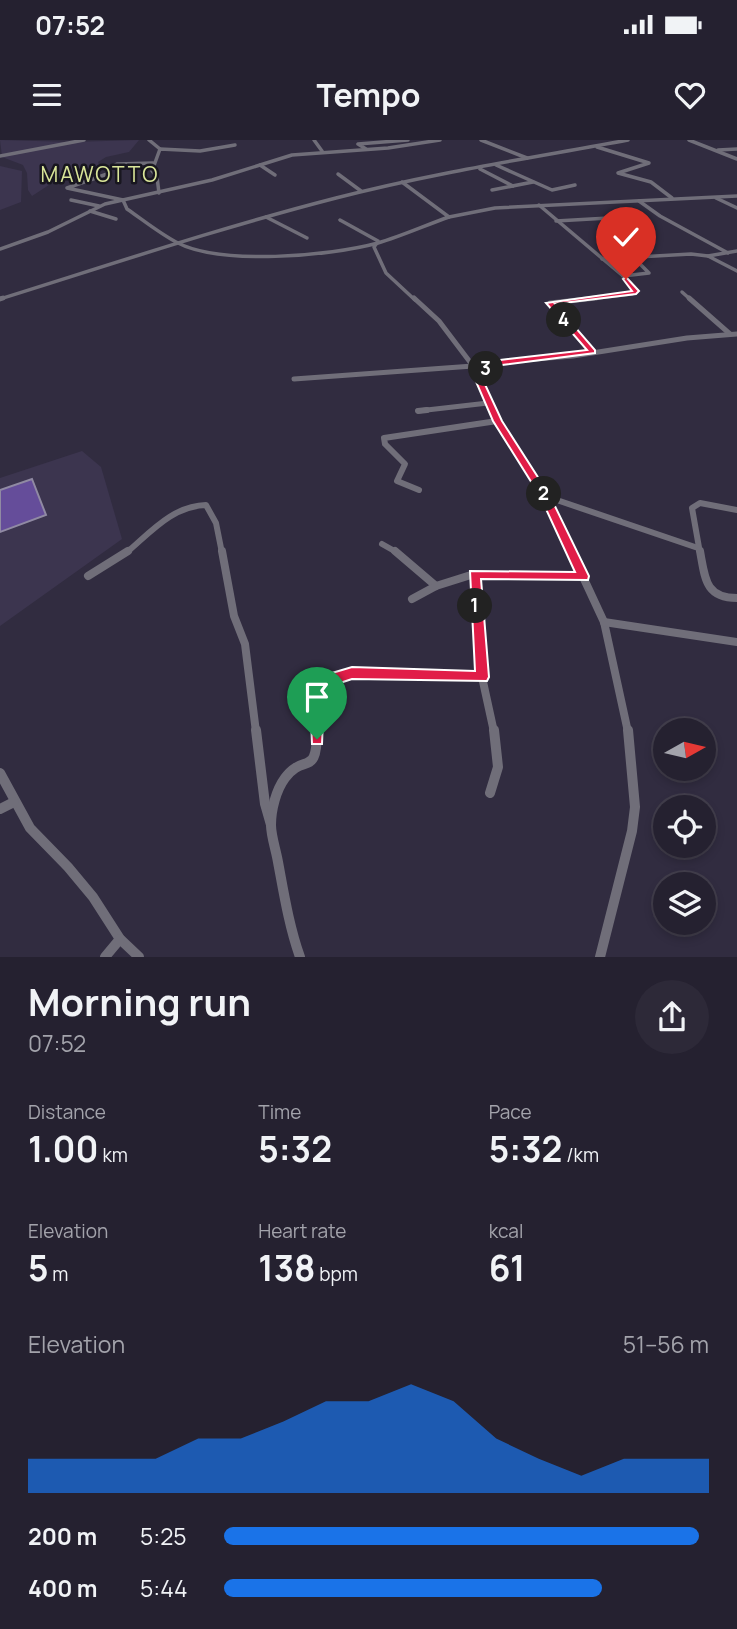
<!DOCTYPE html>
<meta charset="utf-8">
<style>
:root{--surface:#252130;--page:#2d2938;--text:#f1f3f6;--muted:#a3a3ab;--line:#423e4c;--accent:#1a73e8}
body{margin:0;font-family:Manrope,sans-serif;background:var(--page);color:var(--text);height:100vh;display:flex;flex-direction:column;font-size:26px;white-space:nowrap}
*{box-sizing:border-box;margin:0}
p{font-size:23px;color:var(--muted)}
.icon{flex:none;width:38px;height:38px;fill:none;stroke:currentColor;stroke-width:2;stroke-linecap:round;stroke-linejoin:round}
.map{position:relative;height:817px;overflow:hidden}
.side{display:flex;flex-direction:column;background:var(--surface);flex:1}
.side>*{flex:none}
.needle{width:46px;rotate:82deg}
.tools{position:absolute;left:653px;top:578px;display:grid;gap:14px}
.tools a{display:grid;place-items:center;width:63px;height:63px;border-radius:50%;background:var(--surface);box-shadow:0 4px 10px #0003,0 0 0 2px var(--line);font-size:35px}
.pin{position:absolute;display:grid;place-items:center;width:60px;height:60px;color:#fff;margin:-72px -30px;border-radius:50% 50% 50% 0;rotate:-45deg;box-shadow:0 0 7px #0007}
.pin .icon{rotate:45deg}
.km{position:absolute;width:35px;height:35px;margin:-18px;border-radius:50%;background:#222;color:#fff;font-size:19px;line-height:35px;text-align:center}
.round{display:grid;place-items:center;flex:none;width:74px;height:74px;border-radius:37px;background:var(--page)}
.overview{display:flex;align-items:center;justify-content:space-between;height:119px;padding:0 28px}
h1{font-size:38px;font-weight:700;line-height:52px}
.metrics{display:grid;grid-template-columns:repeat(3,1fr);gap:10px;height:119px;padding:7px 28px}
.metrics div{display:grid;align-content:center}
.metrics b{font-size:35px;font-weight:700}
.metrics small{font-size:19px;font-weight:400}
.metrics p{font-size:19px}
.chart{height:196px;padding:14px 28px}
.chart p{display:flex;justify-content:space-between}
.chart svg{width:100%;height:126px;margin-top:7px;fill:var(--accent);opacity:.7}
ul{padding:0 28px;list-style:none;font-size:23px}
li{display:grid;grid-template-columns:112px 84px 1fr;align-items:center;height:52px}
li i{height:18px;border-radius:9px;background:var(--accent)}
.status{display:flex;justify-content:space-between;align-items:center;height:49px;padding:0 35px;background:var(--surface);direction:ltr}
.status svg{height:19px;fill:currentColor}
header{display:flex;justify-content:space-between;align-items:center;height:91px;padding:0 28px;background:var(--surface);font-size:32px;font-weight:700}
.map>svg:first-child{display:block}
</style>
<div class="status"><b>07:52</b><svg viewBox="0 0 49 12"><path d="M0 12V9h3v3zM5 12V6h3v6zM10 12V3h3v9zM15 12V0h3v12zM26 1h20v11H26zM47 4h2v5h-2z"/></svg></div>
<header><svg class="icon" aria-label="menu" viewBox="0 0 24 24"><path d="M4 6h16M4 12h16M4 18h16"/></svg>Tempo<svg class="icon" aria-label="heart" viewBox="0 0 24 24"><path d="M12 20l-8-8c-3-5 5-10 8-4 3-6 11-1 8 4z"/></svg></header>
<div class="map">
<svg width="737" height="817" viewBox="0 0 737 817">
<rect width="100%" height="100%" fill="#312c40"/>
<!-- built -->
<g fill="#3c354f">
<polygon points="0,0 72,2 139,0 129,12 106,17 98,22 100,27 52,43 32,56 28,50 27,33 23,25 2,17"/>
<polygon points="0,26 22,31 21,62 0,70"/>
<polygon points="82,311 101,327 122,399 0,486 0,338"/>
</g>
<!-- building -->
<polygon fill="#654d9a" stroke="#908aa3" stroke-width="2" points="32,339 46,375 0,392 0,350"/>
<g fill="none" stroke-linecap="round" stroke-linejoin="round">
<!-- street-far4 -->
<g stroke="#706e79" stroke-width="3.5">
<polyline points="149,0 160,9"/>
<polyline points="314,0 322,11"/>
<polyline points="481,0 527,18"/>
<polyline points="689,0 737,19"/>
<polyline points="597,7 649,23 618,33 651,42 672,58"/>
<polyline points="366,9 358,4 408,0"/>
<polyline points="718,10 737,9"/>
<polyline points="0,16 84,0"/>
<path d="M153 23 117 24 107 30 110 33 67 48 123 60 127 69C143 80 159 93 176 102 220 126 330 116 378 103 402 96 426 85 449 77L402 42"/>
<polyline points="260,25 275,35"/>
<polyline points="496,25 552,50 575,45"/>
<polyline points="480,29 513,46"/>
<polyline points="338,34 361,51"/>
<polyline points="492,50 533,42"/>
<polyline points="159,53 157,37 152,31 160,9 200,11 235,5"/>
<polyline points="716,58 737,68"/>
<polyline points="71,60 99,66"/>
<polyline points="639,61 660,76 728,113"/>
<polyline points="539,65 623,136 636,151 632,154 580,160"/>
<polyline points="90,71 116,79"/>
<polyline points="266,77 307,98"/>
<polyline points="449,77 495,68 737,56"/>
<polyline points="340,80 378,101"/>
<polyline points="556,81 626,77"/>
<polyline points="629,97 647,115"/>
<polyline points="377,103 374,107 386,133 415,160"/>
<polyline points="0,109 48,92 105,64 212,40 292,15 388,8 440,0"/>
<polyline points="737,111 708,116 737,131"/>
<polyline points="602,119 691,114 708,116"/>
<polyline points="623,136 649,133 632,116"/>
<polyline points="682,152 691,160"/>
<path d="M0 159C112 124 223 87 336 58 432 33 531 18 628 0"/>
</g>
<!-- street-far3 -->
<g stroke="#706e79" stroke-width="5">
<polyline points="414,158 439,181 473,226 493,272"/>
<polyline points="689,158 730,194"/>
<polyline points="0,159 3,158"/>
<polyline points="592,212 550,163 596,158"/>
<polyline points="478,237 488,227 500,222 573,216 687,198 737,194"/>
<polyline points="294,239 473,226"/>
<polyline points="418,271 488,263"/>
</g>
<!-- street-far2 -->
<g stroke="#706e79" stroke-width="6">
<polyline points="492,270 545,356 572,413"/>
<polyline points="418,271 427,270"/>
<polyline points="419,350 397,341 405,324 385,304 384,298 497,281"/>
<polyline points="545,356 698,408"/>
<polyline points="382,404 398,413"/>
<path d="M126 413C150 393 172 366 206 365L216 383 222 413"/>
<polyline points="700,413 692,368 700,363 737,370"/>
</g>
<!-- street-far1 -->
<g stroke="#706e79" stroke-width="8">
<polyline points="222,411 234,476 245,504 256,592"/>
<polyline points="395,411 436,446"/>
<polyline points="571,411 604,482 628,592"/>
<path d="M700 411C705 438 705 458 737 458"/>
<polyline points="474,434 482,537 494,592"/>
<polyline points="88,436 128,411"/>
<polyline points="412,459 436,446 474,434 583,436"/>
<polyline points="604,482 737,502"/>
<path d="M317 592C317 558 314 542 352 533L482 537"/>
</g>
<!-- street -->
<g stroke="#706e79" stroke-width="10">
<polyline points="256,590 265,664 271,685"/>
<polyline points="0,633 30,688 68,727 93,757 120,799 139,817"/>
<polyline points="490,653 498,627 494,590"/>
<polyline points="0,669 14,662"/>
<polyline points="105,817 120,799"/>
<path d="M300 817C289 786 284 754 278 722 276 710 271 696 271 685 271 670 276 650 285 638 304 612 317 639 317 590"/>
<polyline points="600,817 632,691 635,667 628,590"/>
</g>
</g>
<!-- route -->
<polygon fill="#e11d48" stroke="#fff" stroke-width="2" points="626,137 639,151 636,154 555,164 595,210 595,213 502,225 491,229 482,238 502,281 550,356 589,436 588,440 481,439 489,537 487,541 352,539 340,543 324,556 322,604 312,604 310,556 315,545 332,533 352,527 475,531 470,431 575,432 540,356 493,281 474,237 485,225 500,220 587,210 546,163 632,151 623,139"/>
<g text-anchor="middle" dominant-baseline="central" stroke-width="5" stroke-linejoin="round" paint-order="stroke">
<!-- far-quarter labels -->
<g font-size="21" letter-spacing="2" fill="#dae699" stroke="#18161f">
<text x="100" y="34">MAWOTTO</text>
</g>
</g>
</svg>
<div class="tools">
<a><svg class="needle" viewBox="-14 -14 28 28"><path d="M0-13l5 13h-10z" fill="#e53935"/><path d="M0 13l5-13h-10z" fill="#a3a3ab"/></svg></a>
<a><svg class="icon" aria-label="locate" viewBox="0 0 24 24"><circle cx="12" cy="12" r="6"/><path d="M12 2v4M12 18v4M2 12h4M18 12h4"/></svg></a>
<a><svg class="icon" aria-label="layers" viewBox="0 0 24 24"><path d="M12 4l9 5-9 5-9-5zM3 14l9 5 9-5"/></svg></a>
</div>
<div class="pin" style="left:317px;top:599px;background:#1e9e55"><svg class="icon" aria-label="arrive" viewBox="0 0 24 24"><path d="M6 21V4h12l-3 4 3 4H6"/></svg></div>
<div class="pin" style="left:626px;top:139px;background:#d93025"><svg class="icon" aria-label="check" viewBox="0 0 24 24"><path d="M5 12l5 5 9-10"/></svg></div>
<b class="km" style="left:475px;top:466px">1</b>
<b class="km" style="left:544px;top:354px">2</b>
<b class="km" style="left:486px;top:229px">3</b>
<b class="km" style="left:564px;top:180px">4</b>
</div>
<section class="side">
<div class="overview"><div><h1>Morning run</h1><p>07:52</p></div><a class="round"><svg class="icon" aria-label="share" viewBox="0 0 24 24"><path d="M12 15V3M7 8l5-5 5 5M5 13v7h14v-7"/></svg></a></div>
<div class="metrics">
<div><p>Distance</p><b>1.00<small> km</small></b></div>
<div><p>Time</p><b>5:32</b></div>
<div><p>Pace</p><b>5:32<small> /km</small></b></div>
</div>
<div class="metrics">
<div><p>Elevation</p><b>5<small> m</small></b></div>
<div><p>Heart rate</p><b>138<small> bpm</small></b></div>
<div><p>kcal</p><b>61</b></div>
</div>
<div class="chart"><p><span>Elevation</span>51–56 m</p>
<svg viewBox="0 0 160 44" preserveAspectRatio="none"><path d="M0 44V32L10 32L20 32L30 32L40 25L50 25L60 19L70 12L80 12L90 6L100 12L110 25L120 32L130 38L140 32L150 32L160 32V44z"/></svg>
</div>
<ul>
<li><b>200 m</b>5:25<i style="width:98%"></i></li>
<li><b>400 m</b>5:44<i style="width:78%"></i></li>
</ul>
</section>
